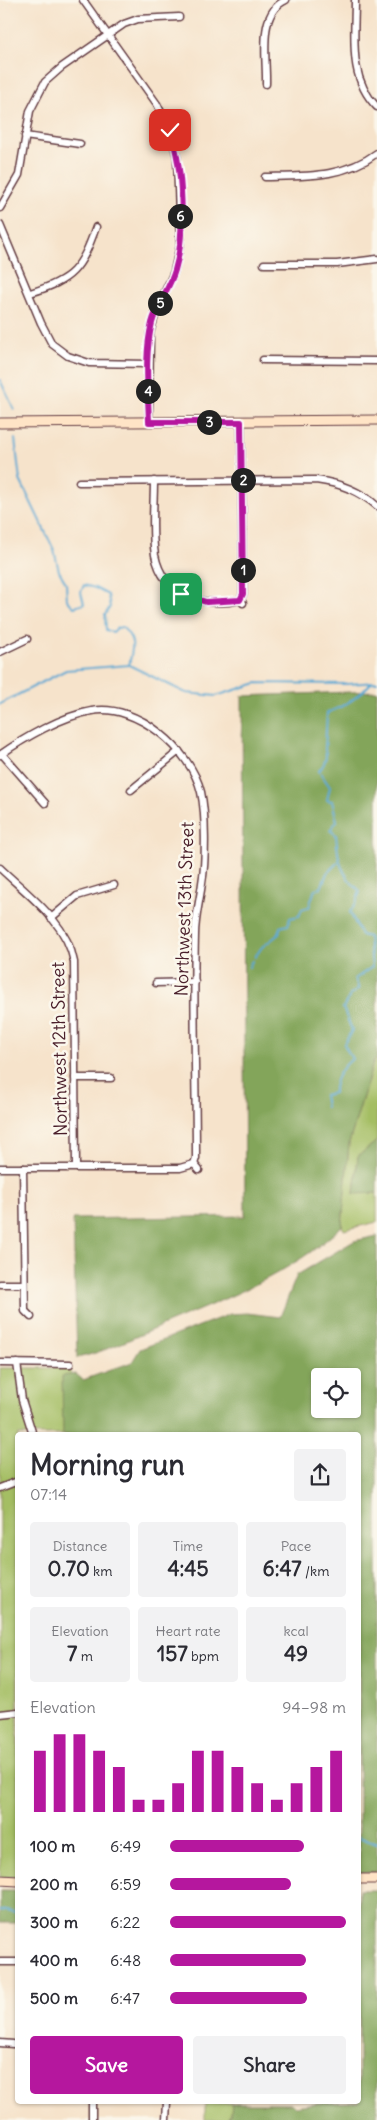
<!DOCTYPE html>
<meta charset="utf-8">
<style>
:root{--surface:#fff;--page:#f2f2f3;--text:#2b2b33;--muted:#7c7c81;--accent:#b5179e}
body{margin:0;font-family:Delius,sans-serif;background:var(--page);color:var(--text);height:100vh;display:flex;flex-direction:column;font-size:19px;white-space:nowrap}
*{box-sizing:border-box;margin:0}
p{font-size:16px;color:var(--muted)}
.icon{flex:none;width:28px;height:28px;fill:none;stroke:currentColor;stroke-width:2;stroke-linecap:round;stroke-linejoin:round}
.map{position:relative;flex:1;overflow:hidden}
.details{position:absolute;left:15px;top:1432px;width:346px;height:672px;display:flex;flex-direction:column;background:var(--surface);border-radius:5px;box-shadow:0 1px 4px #0004}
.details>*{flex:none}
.fabs{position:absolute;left:311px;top:1368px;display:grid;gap:10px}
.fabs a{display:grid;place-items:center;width:50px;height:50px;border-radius:5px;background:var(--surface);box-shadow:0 1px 4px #0004;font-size:25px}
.pin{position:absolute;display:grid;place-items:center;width:42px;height:42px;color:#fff;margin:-21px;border-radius:10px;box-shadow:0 2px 8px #0006}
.km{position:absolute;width:25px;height:25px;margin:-12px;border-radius:50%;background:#222;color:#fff;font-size:14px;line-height:25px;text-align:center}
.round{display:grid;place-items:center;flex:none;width:52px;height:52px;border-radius:5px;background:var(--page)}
.head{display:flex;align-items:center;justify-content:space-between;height:85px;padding:0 15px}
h1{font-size:28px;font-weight:800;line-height:38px}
.metrics{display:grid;grid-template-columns:repeat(3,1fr);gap:8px;height:85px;padding:5px 15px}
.metrics div{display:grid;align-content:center;border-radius:5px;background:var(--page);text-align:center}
.metrics b{font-size:21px;font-weight:800}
.metrics small{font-size:14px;font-weight:400}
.metrics p{font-size:14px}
.chart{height:140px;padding:10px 15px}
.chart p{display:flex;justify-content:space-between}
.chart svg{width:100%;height:90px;margin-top:5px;stroke:var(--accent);stroke-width:6}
.button{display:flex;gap:10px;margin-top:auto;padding:10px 15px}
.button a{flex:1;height:58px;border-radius:5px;background:var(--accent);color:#fff;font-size:20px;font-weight:800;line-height:58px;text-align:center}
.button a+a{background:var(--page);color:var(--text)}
ul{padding:0 15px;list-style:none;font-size:16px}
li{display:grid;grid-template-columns:80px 60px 1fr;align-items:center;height:38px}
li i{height:12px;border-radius:6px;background:var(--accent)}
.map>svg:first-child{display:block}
</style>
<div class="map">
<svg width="377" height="2120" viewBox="0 0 377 2120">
<rect width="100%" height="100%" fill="#fbf7ec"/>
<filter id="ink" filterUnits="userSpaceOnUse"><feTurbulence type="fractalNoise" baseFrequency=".02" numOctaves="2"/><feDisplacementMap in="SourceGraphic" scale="10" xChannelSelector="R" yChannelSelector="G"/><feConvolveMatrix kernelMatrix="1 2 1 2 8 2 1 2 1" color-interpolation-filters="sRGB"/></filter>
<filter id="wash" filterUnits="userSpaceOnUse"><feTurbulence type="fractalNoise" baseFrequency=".0096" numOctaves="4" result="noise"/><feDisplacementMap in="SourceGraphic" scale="20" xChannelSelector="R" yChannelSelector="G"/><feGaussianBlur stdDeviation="1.12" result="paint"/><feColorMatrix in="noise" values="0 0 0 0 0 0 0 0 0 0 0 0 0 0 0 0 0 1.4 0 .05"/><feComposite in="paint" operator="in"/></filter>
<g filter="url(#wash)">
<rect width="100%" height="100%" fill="#f6e3cb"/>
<!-- green -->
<g fill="#a4be64" stroke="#776e48">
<polygon points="374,1060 377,1060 377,1141 358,1156 354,1193 377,1193 377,1222 344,1230 342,1226 349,1143"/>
<polygon points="0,1368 71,1368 72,1435 18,1435 18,1877 0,1877"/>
<polygon points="205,2103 232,2103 231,2115 227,2120 205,2120"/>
</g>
<!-- forest -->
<g fill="#83a55a" stroke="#666242" fill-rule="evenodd">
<path d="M377 691V1060H374L349 1143 342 1226C293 1274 222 1300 159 1327 132 1338 105 1352 77 1358L73 1219 245 1216 242 696Z"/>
<polygon points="377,1141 377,1193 354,1194 358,1156"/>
<path d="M377 1236V1872H359V1435H63L62 1376 76 1374 83 1380 132 1362 140 1349 230 1314 247 1313 280 1317 297 1275 354 1241ZM352 1376V1409H320V1376Z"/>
<polygon points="359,1890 377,1890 377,2120 227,2120 231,2115 232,2103 292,2103 295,2106 317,2103 359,2102"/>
<rect x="0" y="1891" width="17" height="32"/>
</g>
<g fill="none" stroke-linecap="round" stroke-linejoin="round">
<!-- stream -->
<g stroke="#5aa8d3" stroke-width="2">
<polyline points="0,380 14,409"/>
<path d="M15 439 20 480 54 550 59 571 66 583 67 600 74 607 84 604 81 592 84 585 95 588 108 595 110 607 105 615 106 630 113 632 117 628 122 627C136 640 133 647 129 665"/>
<polyline points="129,665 186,693 216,696 257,683 348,684 377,682"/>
<polyline points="0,704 66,670 129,665"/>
<polyline points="255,957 262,947 279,934 280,927 288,925 290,918 299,916 302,909 309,907 315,889 321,888 327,873 338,862"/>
<polyline points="249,967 252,961"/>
<path d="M326 1107 324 1095 334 1093C333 1080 342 1067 352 1059L344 1044 352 1030 343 1008 351 994 359 989 355 979 372 967 369 937 361 935 350 912 356 903 360 891C340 874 338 860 336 835L330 830 337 821 332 801 327 800 330 787 319 771C324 765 328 758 325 750L327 713C346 706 359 697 372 682"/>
<polyline points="359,1837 377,1844"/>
<polyline points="0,1910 18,1913"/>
</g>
</g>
</g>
<g filter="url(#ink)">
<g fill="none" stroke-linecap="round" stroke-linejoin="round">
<defs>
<g id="street">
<polyline points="83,0 157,104 170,130 177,157 180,245 174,272 157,309 150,333 149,422"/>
<path d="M355 0C355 38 348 78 377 107"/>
<path d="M266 84C267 57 257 13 286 0"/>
<polyline points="25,136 80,144"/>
<path d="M265 177C304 176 344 178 377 153"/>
<polyline points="0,208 19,175 30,111 45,82 62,67 124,24 138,19 179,17"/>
<polyline points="0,225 41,323 52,344 68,356 89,363 148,364"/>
<polyline points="264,264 337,264 377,259"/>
<path d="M30 293C73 280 81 269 96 227"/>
<polyline points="263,360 377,361"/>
<polyline points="241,422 243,594 240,600 243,603"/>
<path d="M154 481C154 505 151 531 155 555 163 596 203 608 240 600"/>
<path d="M79 482 316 480C339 483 359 490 377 506"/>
<polyline points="0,652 27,639"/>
<polyline points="2,754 45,803"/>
<path d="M0 755C24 738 62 716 92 711 137 703 191 750 201 792 206 814 206 861 202 883 200 900 195 917 195 935 193 1009 196 1084 196 1158L194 1164"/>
<polyline points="131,790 179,751"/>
<path d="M0 868C28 895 67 922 74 962L76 1167"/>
<polyline points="51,918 77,896 114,885"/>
<polyline points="156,983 195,982"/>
<polyline points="75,1078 111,1078"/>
<polyline points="194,1164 199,1170"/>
<polyline points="0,1168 180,1168 194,1164"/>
<polyline points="23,1168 25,1311 31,1317"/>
<polyline points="0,1284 24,1284"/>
<polyline points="0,1363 70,1364"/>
<polyline points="17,1363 22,1400 33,1435"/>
<polyline points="0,1488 18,1481"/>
<polyline points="0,1714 18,1712"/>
<polyline points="0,1962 18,1962"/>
<polyline points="0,2043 13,2044"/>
<polyline points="92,2120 92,2102"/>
<polyline points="166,2120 167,2102"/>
</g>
<g id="secondary">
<polyline points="0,423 377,420"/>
<polyline points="359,1879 377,1879"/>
<polyline points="0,1880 18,1881"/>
</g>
</defs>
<!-- street casing -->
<use href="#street" stroke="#643c43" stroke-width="9"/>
<!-- secondary casing -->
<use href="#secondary" stroke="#643c43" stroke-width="11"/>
<!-- street -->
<use href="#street" stroke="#fff" stroke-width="6"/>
<!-- secondary -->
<use href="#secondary" stroke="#ffe4c6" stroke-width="9"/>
</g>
</g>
<g fill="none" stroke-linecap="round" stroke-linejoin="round" filter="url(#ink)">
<defs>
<path id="route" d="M170 130C183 167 186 233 175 270 170 288 157 304 152 323 144 354 148 390 149 422H241L243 594 240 600 206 602 181 594"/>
</defs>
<!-- route casing -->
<use href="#route" stroke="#fff" stroke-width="10"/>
<!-- route -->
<use href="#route" stroke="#b5179e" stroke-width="6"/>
</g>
<g text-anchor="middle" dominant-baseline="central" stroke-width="5" stroke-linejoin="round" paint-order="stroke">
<!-- street labels -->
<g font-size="18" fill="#4a1f2b" stroke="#fbf7ec">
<text transform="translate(184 909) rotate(-88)">Northwest 13th Street</text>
<text transform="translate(59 1049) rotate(-91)">Northwest 12th Street</text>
</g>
</g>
</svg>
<div class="fabs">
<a><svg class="icon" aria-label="locate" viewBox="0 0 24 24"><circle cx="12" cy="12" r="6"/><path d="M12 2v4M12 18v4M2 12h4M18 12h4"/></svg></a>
</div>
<div class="pin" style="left:181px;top:594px;background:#1e9e55"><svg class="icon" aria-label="arrive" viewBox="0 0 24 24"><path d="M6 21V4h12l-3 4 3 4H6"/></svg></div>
<div class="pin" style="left:170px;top:130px;background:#d93025"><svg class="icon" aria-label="check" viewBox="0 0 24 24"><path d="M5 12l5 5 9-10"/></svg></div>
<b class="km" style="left:243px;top:570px">1</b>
<b class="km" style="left:243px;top:480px">2</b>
<b class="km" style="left:209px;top:422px">3</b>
<b class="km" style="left:148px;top:391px">4</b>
<b class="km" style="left:160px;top:303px">5</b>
<b class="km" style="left:180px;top:216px">6</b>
<section class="details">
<div class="head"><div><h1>Morning run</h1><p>07:14</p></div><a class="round"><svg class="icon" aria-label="share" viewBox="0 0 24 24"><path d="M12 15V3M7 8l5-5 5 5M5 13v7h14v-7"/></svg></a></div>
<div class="metrics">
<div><p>Distance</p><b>0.70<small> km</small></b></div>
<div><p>Time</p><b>4:45</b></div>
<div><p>Pace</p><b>6:47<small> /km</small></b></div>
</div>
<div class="metrics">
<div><p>Elevation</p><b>7<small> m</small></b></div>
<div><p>Heart rate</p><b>157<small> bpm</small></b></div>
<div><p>kcal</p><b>49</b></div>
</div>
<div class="chart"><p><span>Elevation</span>94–98 m</p>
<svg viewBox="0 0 160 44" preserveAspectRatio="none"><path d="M5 44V14M15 44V6M25 44V6M35 44V14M45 44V22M55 44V38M65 44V38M75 44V30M85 44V14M95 44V14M105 44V22M115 44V30M125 44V38M135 44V30M145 44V22M155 44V14"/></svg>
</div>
<ul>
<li><b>100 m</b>6:49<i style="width:76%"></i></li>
<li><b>200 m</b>6:59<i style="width:69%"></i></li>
<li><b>300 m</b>6:22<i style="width:100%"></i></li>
<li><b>400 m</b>6:48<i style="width:77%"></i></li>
<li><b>500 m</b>6:47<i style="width:78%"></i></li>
</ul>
<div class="button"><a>Save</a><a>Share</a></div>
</section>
</div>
